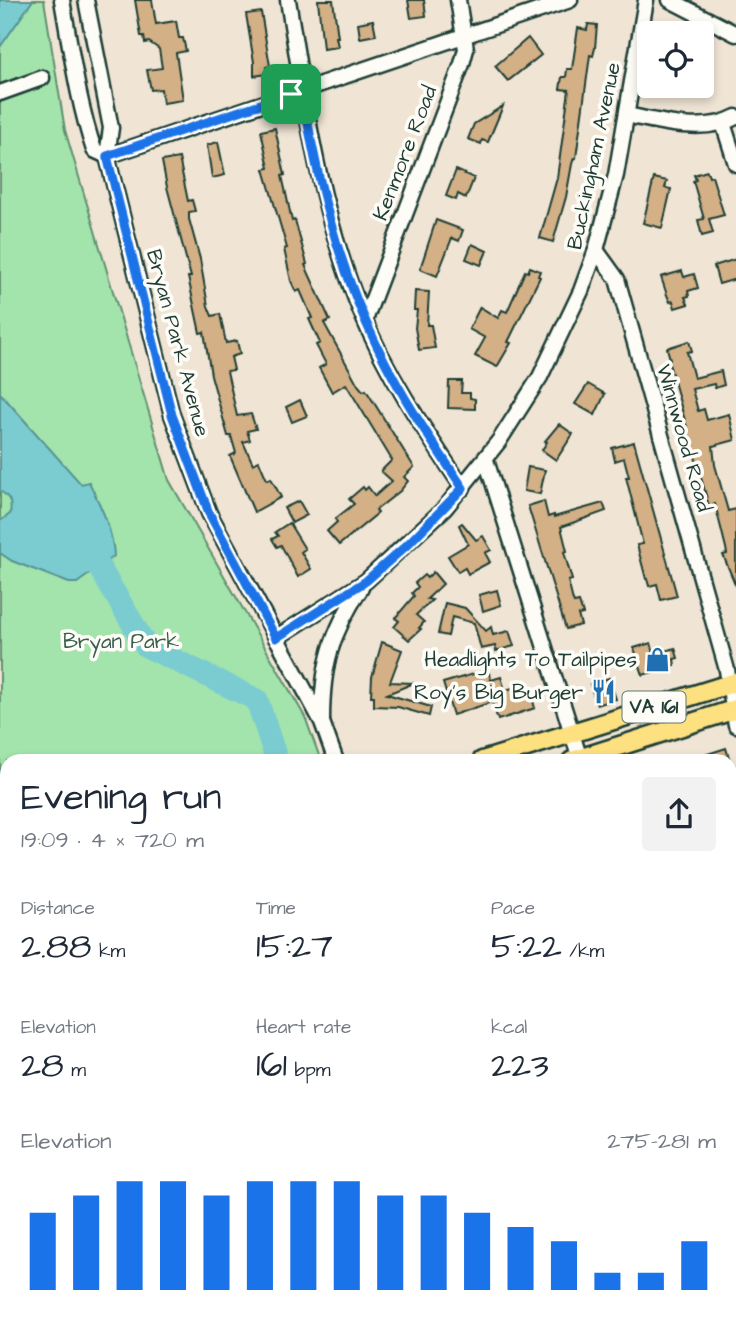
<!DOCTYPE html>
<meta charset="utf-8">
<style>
:root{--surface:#fff;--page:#f2f2f3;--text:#1f2937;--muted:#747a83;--accent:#1a73e8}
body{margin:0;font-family:"Architects Daughter",sans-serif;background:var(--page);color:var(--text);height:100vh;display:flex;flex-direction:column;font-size:26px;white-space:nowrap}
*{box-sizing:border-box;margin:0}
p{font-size:23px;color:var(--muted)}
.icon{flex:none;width:38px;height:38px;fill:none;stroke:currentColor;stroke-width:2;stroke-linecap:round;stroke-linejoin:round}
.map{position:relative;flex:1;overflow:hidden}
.sheet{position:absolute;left:0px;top:754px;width:737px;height:569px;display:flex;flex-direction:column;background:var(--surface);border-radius:21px 21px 0 0;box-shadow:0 4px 10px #0003}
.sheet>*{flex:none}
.controls{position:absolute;left:637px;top:21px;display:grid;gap:14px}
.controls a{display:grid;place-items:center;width:77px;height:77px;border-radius:7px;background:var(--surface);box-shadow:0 4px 10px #0003;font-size:35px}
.pin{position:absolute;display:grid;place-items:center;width:60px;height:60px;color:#fff;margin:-30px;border-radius:14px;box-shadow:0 4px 10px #0006}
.round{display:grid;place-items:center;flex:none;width:74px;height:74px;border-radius:7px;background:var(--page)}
.summary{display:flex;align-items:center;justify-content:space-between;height:119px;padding:0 21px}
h1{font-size:38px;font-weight:600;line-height:52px}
.metrics{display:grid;grid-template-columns:repeat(3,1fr);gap:10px;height:119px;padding:7px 21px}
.metrics div{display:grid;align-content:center}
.metrics b{font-size:35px;font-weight:600}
.metrics small{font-size:19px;font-weight:400}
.metrics p{font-size:19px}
.chart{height:196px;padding:14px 21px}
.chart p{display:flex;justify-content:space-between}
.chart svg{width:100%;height:126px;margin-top:7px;stroke:var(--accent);stroke-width:6}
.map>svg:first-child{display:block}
</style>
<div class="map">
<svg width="736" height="1322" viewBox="0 0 736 1322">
<rect width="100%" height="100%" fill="#f0e5d5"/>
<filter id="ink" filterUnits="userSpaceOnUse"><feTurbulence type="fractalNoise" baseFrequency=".0143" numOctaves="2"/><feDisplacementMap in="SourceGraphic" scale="14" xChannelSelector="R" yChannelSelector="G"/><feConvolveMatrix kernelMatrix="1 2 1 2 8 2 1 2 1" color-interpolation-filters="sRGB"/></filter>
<g filter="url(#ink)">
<!-- green -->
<polygon fill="#a3e3ac" stroke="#619070" stroke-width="2" points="0,0 44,0 65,130 169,480 305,717 321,761 7,761 7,887 0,889"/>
<!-- water -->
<g fill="#7accd1" stroke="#569392" stroke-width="2">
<polygon points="0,0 33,0 0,47"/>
<path d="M0 393 81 484 89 482C100 505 113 530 114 556L77 583H69L12 561 0 553V521L10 514C12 502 10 497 0 491Z"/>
</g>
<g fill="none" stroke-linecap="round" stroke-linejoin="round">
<!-- river -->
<g stroke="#7accd1" stroke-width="23">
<polyline points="99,567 146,646 257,700 277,761"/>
<polyline points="727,1316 731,1322"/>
</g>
</g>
<!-- building -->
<g fill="#d3b085" stroke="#1f3d34" stroke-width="2">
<polygon points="135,0 152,0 156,24 176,21 179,38 183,38 186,51 176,53 183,100 163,103 161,89 151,90 147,70 162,68 159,49 149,42 145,43 144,36 141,36"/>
<polygon points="318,0 333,0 338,37 336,37 338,47 323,49"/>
<polygon points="408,0 424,0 426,16 411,18"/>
<polygon points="261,12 270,66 266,67 267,74 254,76 254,62 246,14"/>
<polygon points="373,20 376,35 360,38 358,23"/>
<polygon points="588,24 597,25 595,48 593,56 590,55 576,158 574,158 572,164 566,197 553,242 540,238 557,178 569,90 560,89 562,77 566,77 567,69 572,69 578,28 587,30"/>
<polygon points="528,38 541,55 508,81 495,66"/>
<polygon points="503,106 488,142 482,140 481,144 468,139 474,124"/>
<polygon points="275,128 285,175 282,176 285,189 292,221 295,220 307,264 305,265 330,320 324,323 358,385 363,391 366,390 414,467 404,477 408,481 400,491 376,510 378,513 339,545 327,531 337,522 335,519 354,504 349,499 363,487 365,490 368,487 375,496 392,481 381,471 392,460 346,384 332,392 319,368 326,364 316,345 320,343 309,319 312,318 300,290 296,292 291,281 284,249 287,248 264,169 269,168 261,131"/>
<polygon points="218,142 225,175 212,178 207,145"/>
<polygon points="179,158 188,201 192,200 195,211 189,212 189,219 200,259 208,306 212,316 220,314 226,343 237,341 240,354 231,357 234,370 227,371 237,416 251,414 256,429 247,431 250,440 243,442 253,464 259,461 267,480 271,478 281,497 254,512 230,456 236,453 231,436 228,436 211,375 204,332 200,333 188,277 191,277 167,187 162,161"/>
<polygon points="456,170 474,178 466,198 458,194 456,200 446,196"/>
<polygon points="707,171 709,177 712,176 724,215 709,219 713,233 702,236 698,220 704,219 693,181 696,180 694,175"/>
<polygon points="654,178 667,181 665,188 671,189 662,228 643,223"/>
<polygon points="436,220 463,230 459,241 452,238 437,276 420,269"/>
<polygon points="472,244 487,251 481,265 466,259"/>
<polygon points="736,259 736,279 719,284 714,266"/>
<polygon points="530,267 540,271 538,276 540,277 508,342 511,343 497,367 475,356 485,338 469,329 480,307 498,318 502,310 507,312 525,271 528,272"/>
<polygon points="682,271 684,277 694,274 698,288 688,291 689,296 685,297 688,304 675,308 673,301 670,302 667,295 661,277"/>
<polygon points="415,291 429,292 427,325 431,325 435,348 419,350 415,328 417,310 414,310"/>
<polygon points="689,341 692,351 687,352 694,378 721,371 724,385 715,388 714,384 692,389 698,411 704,409 707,420 729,414 735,440 713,446 715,465 728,511 736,509 736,586 723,555 727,554 726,548 715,504 709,506 668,360 670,359 667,348"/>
<polygon points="449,381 462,381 461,393 470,393 470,398 475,399 475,409 448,408"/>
<polygon points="588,384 605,394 595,415 575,404"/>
<polygon points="300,400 307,416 292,422 286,407"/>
<polygon points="559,424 573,434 556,460 542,450 547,442 545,441"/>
<polygon points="634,442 677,596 661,600 657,584 649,586 647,579 646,579 637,545 643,544 626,477 629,477 624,458 615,461 612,448"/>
<polygon points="528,467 545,470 540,494 524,491"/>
<polygon points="299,501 307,515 292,523 284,508"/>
<polygon points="544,501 548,517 554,515 554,517 603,503 606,511 561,527 567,551 564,552 572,580 568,581 573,601 574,603 579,602 583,614 578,615 581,625 566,629 528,506"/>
<polygon points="289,523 305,549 301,552 311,569 298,577 281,545 277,547 272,539 278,536 275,532"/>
<polygon points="462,523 476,540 483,536 491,550 485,553 490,562 468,574 465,568 458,572 448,556 468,544 459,525"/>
<polygon points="433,572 443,584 427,599 432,600 416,615 424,622 419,628 421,629 409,640 394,627 399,621 395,618 414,596 412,593 418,587 415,583 424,575 427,578"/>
<polygon points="497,590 501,605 483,611 479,595"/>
<polygon points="445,603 465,608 486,631 491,627 493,635 509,631 514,646 496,651 495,646 481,649 474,623 452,617 448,636 438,634"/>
<polygon points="382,642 402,650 390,682 414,683 387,694 431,707 429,716 398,707 374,706 374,696 371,696 372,677"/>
<polygon points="651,643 654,654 675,648 678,658 674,659 675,665 643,675 634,648"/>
<polygon points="480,672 481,676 489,673 491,680 501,677 505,690 528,684 535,708 498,720 492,702 453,715 443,683"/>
<polygon points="609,678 616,699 597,705 590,684"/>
<polygon points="726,748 730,761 692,761 692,759"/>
</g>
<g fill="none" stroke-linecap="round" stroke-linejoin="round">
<defs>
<g id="minor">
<path d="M62 0C71 50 78 102 94 150L107 156"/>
<polyline points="86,0 111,128 107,156 172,415 209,513 322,722 336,761"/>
<path d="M288 0C305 106 320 211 361 312 387 375 425 431 463 488"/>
<polyline points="670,0 736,34"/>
<polyline points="0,93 42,78"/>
<path d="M627 115C660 122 705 134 736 117"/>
<polyline points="723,123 736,164"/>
<polyline points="107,156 570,0"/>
<polyline points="596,250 617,279 727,670 736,725"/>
<polyline points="365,320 462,64 466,49 458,0"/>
<polyline points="486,460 580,759"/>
<polyline points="276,638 366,581 445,508 499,441 540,377 581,291 596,250 616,175 646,0"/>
<path d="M322 720C322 666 331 633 361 588"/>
<polyline points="730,940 736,938"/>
<polyline points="730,1168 736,1166"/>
<polyline points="6,1322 37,1316"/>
</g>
<g id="major">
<polyline points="482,761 736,682"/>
<polyline points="572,761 736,709"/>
<polyline points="0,905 7,903"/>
<polyline points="0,930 7,928"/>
</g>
<g id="highway">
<polyline points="0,1030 7,1031"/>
<polyline points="0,1062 7,1064"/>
<polyline points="0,1085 7,1088"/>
<polyline points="0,1275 7,1276"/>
<polyline points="496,1316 502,1322"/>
<polyline points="549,1316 556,1322"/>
</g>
</defs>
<!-- minor casing -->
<use href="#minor" stroke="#1f3d34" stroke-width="19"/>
<!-- major casing -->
<use href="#major" stroke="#1f3d34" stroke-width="23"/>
<!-- highway casing -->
<use href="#highway" stroke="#1f3d34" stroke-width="24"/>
<!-- minor -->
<use href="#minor" stroke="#fdfcf7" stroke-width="14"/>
<!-- major -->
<use href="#major" stroke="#fde080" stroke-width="18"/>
<!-- highway -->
<use href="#highway" stroke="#fde080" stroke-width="19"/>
</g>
</g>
<g fill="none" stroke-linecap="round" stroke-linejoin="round" filter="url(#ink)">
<defs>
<path id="route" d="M302 90C317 179 337 264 377 346 401 396 432 442 463 488L407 545 366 581 276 638 209 513 172 415 107 156Z"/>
</defs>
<!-- route casing -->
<use href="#route" stroke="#fff" stroke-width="14"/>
<!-- route -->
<use href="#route" stroke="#1a73e8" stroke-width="9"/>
</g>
<!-- icons -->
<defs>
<symbol id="shop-bare" viewBox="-9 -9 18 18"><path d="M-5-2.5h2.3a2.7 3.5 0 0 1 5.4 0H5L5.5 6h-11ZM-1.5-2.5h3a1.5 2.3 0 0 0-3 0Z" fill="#1f6fb2" stroke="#fdfcf7" stroke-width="2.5" paint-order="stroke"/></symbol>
<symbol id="restaurant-bare" viewBox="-9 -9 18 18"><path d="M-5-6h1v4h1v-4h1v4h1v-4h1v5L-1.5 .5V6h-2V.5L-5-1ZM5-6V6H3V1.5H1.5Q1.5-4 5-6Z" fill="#1f6fb2" stroke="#fdfcf7" stroke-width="2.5" paint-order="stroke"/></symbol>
</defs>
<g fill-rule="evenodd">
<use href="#shop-bare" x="640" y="642" width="35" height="35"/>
<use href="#restaurant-bare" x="586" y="674" width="35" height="35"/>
</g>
<g text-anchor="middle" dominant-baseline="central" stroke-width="7" stroke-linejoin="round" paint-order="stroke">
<!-- shield labels -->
<rect fill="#fdfcf7" stroke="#62766e" stroke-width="2" x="622.5" y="691.5" width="63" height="31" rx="5"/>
<g font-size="19" font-weight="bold" fill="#1f3d34">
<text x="654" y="707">VA 161</text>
</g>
<!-- street labels -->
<g font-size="21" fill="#1f3d34" stroke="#fdfcf7">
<text transform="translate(405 153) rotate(-69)">Kenmore Road</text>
<text transform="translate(594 156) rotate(-78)">Buckingham Avenue</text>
<text transform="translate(178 343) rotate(75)">Bryan Park Avenue</text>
<text transform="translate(684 438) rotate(74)">Winnwood Road</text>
</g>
<!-- park labels -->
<g font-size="21" fill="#395e4c" stroke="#fdfcf7">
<text x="121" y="641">Bryan Park</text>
</g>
<!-- poi labels -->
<g font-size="21" fill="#1f3d34" stroke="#fdfcf7" text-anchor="end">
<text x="637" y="659">Headlights To Tailpipes</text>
<text x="583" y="692">Roy's Big Burger</text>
</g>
</g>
</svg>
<div class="controls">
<a><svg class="icon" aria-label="locate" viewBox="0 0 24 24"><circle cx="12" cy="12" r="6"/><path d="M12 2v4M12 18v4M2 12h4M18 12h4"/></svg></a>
</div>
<div class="pin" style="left:291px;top:94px;background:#1e9e55"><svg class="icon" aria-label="arrive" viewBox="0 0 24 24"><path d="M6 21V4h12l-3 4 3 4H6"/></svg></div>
<section class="sheet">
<div class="summary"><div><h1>Evening run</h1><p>19:09 · 4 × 720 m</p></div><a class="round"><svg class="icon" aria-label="share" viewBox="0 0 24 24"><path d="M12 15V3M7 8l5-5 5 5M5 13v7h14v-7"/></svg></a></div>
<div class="metrics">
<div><p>Distance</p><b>2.88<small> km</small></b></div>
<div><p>Time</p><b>15:27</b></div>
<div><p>Pace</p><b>5:22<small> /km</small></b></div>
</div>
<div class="metrics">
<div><p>Elevation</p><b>28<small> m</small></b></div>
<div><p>Heart rate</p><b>161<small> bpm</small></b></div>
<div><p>kcal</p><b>223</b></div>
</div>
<div class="chart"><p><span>Elevation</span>275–281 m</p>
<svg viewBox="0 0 160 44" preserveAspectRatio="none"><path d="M5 44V17M15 44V11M25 44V6M35 44V6M45 44V11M55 44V6M65 44V6M75 44V6M85 44V11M95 44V11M105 44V17M115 44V22M125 44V27M135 44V38M145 44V38M155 44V27"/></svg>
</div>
</section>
</div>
